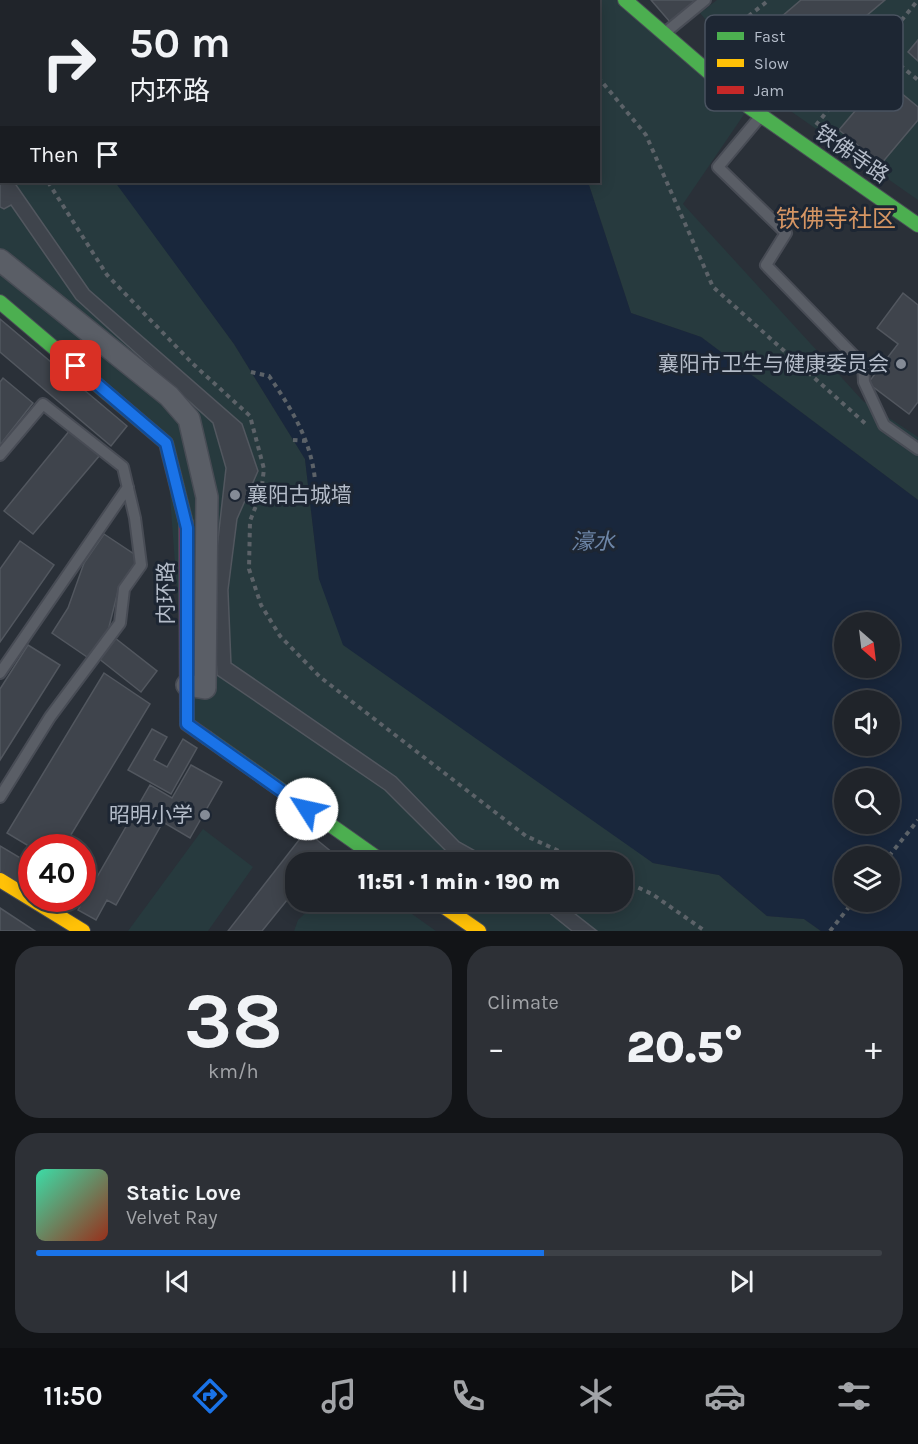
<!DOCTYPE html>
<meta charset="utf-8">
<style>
body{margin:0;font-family:Karla,"Noto Sans SC",sans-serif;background:#2d3036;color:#f1f3f6;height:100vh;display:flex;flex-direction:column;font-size:22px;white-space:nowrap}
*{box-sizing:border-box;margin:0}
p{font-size:20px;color:#a2a4a8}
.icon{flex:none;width:33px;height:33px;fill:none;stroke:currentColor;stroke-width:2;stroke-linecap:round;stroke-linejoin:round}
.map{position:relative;height:931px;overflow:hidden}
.panel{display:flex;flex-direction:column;gap:15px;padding:15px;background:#121417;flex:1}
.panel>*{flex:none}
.top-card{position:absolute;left:0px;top:0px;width:600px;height:183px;box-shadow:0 3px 15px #0003,0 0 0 2px #3d4147;background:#20242a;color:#f1f3f6;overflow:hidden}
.needle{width:39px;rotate:152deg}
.fabs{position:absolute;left:834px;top:612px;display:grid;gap:12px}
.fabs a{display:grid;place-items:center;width:66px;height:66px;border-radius:50%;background:#20242a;box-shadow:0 3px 15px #0003,0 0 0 2px #3d4147;font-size:30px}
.speed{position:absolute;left:18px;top:834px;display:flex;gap:12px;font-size:30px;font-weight:700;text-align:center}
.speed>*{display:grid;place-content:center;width:78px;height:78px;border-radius:50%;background:#20242a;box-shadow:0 3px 15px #0003,0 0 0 2px #3d4147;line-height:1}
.speed .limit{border:9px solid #d22;background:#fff;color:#111}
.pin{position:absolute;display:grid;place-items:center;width:51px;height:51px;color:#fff;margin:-26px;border-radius:12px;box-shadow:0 3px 9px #0006}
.me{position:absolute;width:66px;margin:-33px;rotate:305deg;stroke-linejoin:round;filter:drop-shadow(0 0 4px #0008)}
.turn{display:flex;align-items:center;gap:21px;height:126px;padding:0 30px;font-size:27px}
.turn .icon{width:78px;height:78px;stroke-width:2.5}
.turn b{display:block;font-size:42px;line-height:51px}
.then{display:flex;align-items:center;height:57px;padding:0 30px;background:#0003;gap:12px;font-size:22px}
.big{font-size:45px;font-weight:800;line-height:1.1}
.panel .card{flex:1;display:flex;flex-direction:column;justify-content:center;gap:9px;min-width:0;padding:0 21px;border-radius:24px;background:#2d3036}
.panel .dial{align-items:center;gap:0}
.dial b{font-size:78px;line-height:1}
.song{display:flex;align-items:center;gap:18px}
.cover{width:72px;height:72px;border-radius:9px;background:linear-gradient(135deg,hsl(160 70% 55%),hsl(10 70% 35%))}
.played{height:6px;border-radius:3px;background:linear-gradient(90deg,#1a73e8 60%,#3d4147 60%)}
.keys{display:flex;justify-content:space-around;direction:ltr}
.heat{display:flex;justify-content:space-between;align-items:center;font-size:33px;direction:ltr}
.panel .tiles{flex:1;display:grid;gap:15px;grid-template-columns:1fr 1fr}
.card:last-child{grid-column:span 2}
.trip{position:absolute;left:285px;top:852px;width:348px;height:60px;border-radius:24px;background:#20242a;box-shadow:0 3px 15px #0003,0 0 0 2px #3d4147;font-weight:800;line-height:60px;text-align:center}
.tabs{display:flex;height:96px;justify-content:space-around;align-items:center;background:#0d0e11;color:#a2a4a8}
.tabs .icon{width:42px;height:42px}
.tabs .on{color:#1a73e8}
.tabs b{font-size:27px;color:#f1f3f6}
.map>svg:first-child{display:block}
.green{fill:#273a3e}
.water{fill:#19273c;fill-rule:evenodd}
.building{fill:#3f444c;stroke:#52575f;stroke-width:1.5}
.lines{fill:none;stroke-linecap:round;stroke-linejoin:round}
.lane-casing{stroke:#484c55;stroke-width:14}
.street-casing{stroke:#484c55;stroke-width:24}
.fast-casing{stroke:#484c55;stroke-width:16}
.slow-casing{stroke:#484c55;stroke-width:16}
.jam-casing{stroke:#484c55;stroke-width:16}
.path{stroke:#5c6268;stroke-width:4;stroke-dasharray:4.5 4.5;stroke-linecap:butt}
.lane{stroke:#5a5e66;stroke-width:10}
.street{stroke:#5a5e66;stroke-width:21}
.fast{stroke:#4caf50;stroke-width:14}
.slow{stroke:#ffc107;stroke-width:14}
.jam{stroke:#c62828;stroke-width:14}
.route-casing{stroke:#114b97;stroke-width:15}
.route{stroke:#1a73e8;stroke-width:10}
.poi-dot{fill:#848b96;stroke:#1d2633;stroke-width:2}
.labels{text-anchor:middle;stroke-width:6;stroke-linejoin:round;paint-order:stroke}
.street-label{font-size:21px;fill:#b4bcc9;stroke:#1d2633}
.poi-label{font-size:21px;fill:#b4bcc9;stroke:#1d2633;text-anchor:end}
.water-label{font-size:22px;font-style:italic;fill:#6d86a8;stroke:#1d2633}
.quarter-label{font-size:24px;fill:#d59563;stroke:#1d2633}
.key{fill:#1d2633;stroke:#4a5360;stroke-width:1.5}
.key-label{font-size:16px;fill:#b4bcc9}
</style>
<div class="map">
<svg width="918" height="931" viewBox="0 0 918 931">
<rect width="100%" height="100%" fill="#2a3038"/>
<path class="green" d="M0,0L66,1L2,2V182H116L234,344L305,459L319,579L653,863L719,875L767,916L804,919L821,931H479L437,902H622V862H383L187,724L166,443L0,302Z
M476,0H625L749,107L683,204L863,401L918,437V500L701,337L631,313L588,182H598V2Z
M717,0H918V200L769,96L700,13Z
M203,829L253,867L208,931H128Z
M317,902H395L436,931H294L298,920Z"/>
<path class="water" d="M64,0H476L477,1L66,2Z
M115,182H588L631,313L701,337L918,500V931H821L804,919L767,916L719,875L653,863L343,645L319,579L305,459L234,344ZM844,622H890V668H844ZM844,700H890V746H844ZM844,778H890V824H844ZM844,856H890V902H844Z"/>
<path class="building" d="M651,0H697L670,22Z
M801,0H885L788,82L753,41Z
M918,40V61L908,52Z
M883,78L918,107V120L881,164L839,130Z
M0,168L2,182H14L89,290L242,424L258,471L237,519L228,590L231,663L396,777L459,842L495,862H464L450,855L385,790L217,675L212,592L226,468L213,423L76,299L11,205L4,209L0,207Z
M903,293L918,305V402L909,414L868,383L898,344L877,328Z
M0,319L127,426L111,446L0,352Z
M3,378L33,403L0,445V382Z
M70,430L100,455L33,534L4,511Z
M104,534L140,558L119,587L108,631L90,659L52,633L68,608L84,563Z
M20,541L54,565L0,642V569Z
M115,638L157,671L141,692L98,658Z
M28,645L60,665L0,760V689Z
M104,673L150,704L63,848H32L7,833Z
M152,729L167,737L154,760L167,767L183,739L197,748L171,794L128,770Z
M191,765L222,782L190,838L163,822L116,905L107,900L96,920L78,910L150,785L172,798Z
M306,831L344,862H296V889L262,931H228Z
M0,846L32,865V891L0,873Z
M536,902H560L597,931H572Z
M0,908L35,931H0Z"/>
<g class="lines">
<g class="lane-casing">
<path id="lane" d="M666,32L705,0
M759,118L718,167L786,233L766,265L863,365L864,382L884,425L918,449
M0,455L43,404L123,467L135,518L141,565L124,589L120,623L50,717L0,797
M0,673L128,487"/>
</g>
<g class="street-casing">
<path id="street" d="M0,260L169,396L189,419L207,497L205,688L187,685"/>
</g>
<g class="fast-casing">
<path id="fast" d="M625,0L749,107L918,225
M0,57L2,54
M0,302L166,443L186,523
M207,738L383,862"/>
</g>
<g class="slow-casing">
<path id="slow" d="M29,0V2
M0,880L83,931
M437,902L479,931"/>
</g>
<g class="jam-casing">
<path id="jam" d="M0,19L2,17
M186,523L187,724L207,738"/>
</g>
<path class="path" d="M537,0L538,2
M713,44L769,0
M879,48L918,80
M598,77L646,135L713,287L868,426
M816,125L918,0
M48,182L107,275L193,364L250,416L264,469L261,493L250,521L249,569L261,605L280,636L320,677L526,836L583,862
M251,372L269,376C291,408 311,440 315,480
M293,440L307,441
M889,856L918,820
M622,880L652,894L705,931
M830,931L853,902"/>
<use href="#lane" class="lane"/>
<use href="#street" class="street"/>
<use href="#fast" class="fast"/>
<use href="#slow" class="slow"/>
<use href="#jam" class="jam"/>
</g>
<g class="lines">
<g class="route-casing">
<path id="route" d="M76,366L166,443L187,528V724L307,809"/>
</g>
<use href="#route" class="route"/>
</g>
<g class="poi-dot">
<circle cx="901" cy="364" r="6"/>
<circle cx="235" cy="495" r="6"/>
<circle cx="205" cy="815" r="6"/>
</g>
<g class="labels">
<g class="street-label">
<text transform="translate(852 154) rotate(35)" y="7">铁佛寺路</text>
<text transform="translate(166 593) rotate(-90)" y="7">内环路</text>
</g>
<g class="poi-label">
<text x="889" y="371">襄阳市卫生与健康委员会</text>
<text x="247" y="502" text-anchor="start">襄阳古城墙</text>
<text x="193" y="822">昭明小学</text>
</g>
<g class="water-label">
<text x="593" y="549">濠水</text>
</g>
<g class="quarter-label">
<text x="836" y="227">铁佛寺社区</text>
</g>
</g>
<rect x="705" y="15" width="198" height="96" rx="9" class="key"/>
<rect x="717" y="32" width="27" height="8" fill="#4caf50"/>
<rect x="717" y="59" width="27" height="8" fill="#ffc107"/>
<rect x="717" y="86" width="27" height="8" fill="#c62828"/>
<g class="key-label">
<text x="754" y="42">Fast</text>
<text x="754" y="69">Slow</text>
<text x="754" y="96">Jam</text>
</g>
</svg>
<div class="fabs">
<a><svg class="needle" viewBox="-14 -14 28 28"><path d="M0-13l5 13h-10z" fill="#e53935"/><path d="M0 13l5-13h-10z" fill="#a2a4a8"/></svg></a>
<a><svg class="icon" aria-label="sound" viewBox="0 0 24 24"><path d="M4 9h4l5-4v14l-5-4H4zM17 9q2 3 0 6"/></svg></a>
<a><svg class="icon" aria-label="search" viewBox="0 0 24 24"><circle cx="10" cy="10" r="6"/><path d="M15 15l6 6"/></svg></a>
<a><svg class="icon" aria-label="layers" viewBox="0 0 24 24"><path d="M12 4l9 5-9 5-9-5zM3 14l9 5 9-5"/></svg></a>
</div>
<div class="speed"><div class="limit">40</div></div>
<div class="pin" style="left:76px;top:366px;background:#d93025"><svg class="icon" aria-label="arrive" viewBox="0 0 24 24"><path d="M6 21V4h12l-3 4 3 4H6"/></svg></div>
<svg class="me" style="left:307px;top:809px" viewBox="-20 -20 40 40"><circle r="19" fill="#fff"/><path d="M0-13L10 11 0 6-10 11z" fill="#1a73e8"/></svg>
<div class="trip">11:51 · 1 min · 190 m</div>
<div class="top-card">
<div class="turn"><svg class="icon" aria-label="right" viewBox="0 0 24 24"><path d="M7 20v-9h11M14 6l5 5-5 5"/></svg><div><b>50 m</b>内环路</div></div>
<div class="then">Then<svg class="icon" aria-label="arrive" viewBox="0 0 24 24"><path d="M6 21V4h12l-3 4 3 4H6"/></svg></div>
</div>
</div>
<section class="panel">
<div class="tiles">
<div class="card dial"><b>38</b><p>km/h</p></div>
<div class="card"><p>Climate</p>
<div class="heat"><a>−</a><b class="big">20.5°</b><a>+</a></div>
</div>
<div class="card">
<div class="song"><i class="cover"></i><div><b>Static Love</b><p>Velvet Ray</p></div></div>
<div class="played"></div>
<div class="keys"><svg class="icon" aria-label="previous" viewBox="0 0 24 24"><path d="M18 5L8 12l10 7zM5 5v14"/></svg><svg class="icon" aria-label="pause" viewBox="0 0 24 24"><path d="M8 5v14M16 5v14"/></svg><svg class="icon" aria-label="next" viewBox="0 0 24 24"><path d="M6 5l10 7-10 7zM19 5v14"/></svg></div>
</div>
</div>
</section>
<nav class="tabs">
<b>11:50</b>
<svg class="icon on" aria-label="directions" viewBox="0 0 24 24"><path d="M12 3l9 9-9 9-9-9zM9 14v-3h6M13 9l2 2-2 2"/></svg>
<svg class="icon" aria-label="music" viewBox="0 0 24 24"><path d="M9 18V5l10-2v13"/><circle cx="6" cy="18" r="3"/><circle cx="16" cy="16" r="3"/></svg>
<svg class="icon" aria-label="phone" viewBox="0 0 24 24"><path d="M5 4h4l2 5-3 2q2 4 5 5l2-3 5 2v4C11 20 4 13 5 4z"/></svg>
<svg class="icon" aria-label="climate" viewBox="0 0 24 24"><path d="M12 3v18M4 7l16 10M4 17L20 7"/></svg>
<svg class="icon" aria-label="car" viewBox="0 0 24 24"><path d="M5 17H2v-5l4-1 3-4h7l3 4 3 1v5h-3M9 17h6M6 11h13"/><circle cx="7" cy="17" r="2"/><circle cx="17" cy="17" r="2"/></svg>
<svg class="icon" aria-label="filters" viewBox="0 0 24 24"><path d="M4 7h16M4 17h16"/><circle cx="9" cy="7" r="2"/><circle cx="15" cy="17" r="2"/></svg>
</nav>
